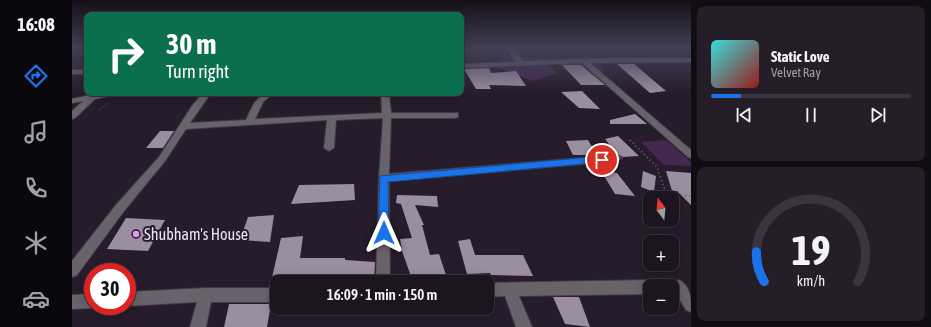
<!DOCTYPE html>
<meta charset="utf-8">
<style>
body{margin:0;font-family:"Asap Condensed",sans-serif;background:#251e29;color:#f1f3f6;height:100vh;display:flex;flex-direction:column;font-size:15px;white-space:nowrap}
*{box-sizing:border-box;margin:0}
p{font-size:13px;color:#a09fa5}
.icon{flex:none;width:22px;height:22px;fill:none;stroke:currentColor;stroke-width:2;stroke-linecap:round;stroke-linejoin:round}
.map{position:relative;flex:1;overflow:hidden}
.details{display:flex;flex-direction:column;gap:6px;padding:6px;background:#0f0c12;width:240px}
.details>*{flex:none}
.top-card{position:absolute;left:12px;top:12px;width:380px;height:84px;border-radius:8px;box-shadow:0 2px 10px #0003,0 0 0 1px #3a343e;background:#0b6e4f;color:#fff;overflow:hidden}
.needle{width:26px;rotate:344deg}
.tools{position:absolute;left:571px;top:191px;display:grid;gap:8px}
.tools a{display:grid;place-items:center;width:36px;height:36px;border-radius:8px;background:#1c1520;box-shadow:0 2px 10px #0003,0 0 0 1px #3a343e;font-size:20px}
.speed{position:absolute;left:12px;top:263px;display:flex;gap:8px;font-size:20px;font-weight:700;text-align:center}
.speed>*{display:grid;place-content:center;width:52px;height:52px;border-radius:50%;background:#1c1520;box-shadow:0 2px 10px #0003,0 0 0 1px #3a343e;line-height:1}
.speed .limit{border:6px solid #d22;background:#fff;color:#111}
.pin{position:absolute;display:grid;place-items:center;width:34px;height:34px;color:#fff;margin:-17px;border:2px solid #fff;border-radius:50%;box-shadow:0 1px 4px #0007}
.me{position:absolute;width:44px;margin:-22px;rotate:0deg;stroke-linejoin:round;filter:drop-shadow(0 0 3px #0008)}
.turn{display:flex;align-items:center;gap:14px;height:84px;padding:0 16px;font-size:18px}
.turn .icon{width:52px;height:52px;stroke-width:2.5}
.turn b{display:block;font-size:28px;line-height:34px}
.details .tile{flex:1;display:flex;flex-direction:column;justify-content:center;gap:6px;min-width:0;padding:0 14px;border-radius:8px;background:#251e29}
.details .dial{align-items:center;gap:0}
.dial svg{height:104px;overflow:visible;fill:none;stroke:#3a343e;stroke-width:7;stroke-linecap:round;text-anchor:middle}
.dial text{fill:#f1f3f6;stroke:none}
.song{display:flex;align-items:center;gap:12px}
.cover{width:48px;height:48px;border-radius:6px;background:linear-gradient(135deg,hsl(180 70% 55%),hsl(0 70% 35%))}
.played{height:4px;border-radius:2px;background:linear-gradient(90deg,#1a73e8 15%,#3a343e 15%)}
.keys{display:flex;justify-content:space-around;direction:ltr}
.trip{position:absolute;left:198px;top:275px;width:224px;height:40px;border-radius:8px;background:#1c1520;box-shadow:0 2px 10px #0003,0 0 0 1px #3a343e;font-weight:600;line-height:40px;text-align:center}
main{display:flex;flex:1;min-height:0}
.tabs{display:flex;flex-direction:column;width:72px;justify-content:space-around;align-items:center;background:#0b080d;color:#a09fa5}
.tabs .icon{width:28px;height:28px}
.tabs .active{color:#1a73e8}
.tabs b{font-size:18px;color:#f1f3f6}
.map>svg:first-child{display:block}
.green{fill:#442850}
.building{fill:#9b8ea1}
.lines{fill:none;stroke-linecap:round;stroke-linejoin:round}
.minor-casing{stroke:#423846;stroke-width:2}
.path-far1{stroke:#6b6270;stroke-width:1.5;stroke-dasharray:0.5 2;stroke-linecap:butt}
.path{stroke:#6b6270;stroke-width:2;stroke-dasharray:1 3;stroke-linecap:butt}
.minor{fill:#68636b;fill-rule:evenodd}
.route{fill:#1a73e8;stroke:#114b97}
.poi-dot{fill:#da9af6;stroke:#261c2b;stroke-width:1.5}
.labels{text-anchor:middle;stroke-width:4;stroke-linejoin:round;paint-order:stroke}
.near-poi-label{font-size:16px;fill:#ebe4ee;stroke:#261c2b;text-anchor:start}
</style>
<main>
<nav class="tabs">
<b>16:08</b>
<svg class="icon active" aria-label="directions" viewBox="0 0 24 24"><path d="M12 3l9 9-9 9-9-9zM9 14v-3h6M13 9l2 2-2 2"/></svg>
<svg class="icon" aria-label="music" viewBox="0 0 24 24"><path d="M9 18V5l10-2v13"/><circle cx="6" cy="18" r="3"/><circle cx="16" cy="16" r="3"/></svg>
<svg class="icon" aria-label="phone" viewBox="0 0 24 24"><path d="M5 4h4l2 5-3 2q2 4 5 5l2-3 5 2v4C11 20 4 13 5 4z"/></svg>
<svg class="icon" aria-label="climate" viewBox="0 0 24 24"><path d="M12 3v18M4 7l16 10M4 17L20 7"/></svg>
<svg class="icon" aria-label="car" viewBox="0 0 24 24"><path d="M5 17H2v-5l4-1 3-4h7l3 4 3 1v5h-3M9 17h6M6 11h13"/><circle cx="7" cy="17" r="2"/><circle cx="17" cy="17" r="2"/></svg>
</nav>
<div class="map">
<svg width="619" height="327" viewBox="0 0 619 327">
<rect width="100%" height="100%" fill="#261c2b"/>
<path class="green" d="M508,54C522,57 527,59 533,73L493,68L490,60Z
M435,56L470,58L485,73L461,81L427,68L424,61Z
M594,140L619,162V166L592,165L569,142Z"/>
<path class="building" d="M545,64H562L594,91L578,93Z
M490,65H509L533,85H509Z
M417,68L419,73L444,71L454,86L417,85L419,89H404L392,69Z
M510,91L528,109L507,108L489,92Z
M563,114L575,124H538V120Z
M88,131H102L91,148H74Z
M546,136L567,156L551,157L545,154L533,139Z
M516,140L525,155H501L494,141Z
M529,171L545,173L563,196L543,194Z
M571,171L584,176L582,192L569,187Z
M594,171L619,173V205L605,191H600Z
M282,184L283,200L219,204L227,185Z
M325,195L365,196L366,207L343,205L352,225H350L358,255L367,254L376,281L341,282L330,251L328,239L340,238L329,204L324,203Z
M202,215L198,242L168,240L176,217Z
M54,218L93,220L76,251L35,249Z
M231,236L228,258H273V260L303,262L302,282L225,280V282H199L209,238Z
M398,239L403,255H451L461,276L419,275L418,273L395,274L386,241Z
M481,297H507L518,327L493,324Z
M157,304H199L195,327H152Z"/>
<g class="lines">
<g class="minor-casing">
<path id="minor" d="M434,48H441L451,61L540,58H619V62L518,63L619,150V158L616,157L510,63L389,68V64L444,62Z
M0,70H15V74H0Z
M27,93H43L42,95L23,99L3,118L0,119V111L11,101L0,103V99Z
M131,93H139L118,123L174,120C181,106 184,93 202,93L191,102L183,119L310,113L309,93H317L319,113H386V117L383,118H319L317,174L545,155L550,158L545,161L317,181L318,282H304L307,178L311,118L264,120L262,148L257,151L252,148L255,120L114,129L93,161L52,211L5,275L0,277V261L44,205L87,157L120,106Z
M578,280L583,282L584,286H578V294L447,296L460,327H444L433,296L415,297V283Z
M607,280C619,286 619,300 619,312L614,310L600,287L602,282Z
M134,288H205V302H139L134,327H118L125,302L55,306V292Z
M21,294V306H26L21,308L0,309V295Z"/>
</g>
<path class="path-far1" d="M27,110L36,103"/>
<path class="path" d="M558,140L585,167L593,190L603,195L619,196"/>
<use href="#minor" class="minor"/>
</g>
<linearGradient id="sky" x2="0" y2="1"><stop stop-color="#150f18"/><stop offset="0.51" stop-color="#414055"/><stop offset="1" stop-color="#414055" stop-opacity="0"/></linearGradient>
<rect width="619" height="94" fill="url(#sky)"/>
<path class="route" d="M530,156L533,157V162L316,182L317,233L315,236H308L306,233L308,176Z"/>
<circle class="poi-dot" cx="64" cy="234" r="4"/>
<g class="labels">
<g class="near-poi-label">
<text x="72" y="240">Shubham's House</text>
</g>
</g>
</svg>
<div class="tools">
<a><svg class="needle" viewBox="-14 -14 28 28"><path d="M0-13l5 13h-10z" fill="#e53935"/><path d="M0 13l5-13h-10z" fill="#a09fa5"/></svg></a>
<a>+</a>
<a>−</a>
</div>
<div class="speed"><div class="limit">30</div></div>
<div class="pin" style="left:530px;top:160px;background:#d93025"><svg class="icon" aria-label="arrive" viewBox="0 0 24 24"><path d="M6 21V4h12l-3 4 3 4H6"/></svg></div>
<svg class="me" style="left:312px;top:233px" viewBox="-20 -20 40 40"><path d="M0-17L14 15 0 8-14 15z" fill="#1a73e8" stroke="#fff" stroke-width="4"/></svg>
<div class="trip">16:09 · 1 min · 150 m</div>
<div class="top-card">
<div class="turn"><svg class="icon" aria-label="right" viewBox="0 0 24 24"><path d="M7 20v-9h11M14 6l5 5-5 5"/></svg><div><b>30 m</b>Turn right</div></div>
</div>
</div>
<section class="details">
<div class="tile">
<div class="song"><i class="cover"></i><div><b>Static Love</b><p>Velvet Ray</p></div></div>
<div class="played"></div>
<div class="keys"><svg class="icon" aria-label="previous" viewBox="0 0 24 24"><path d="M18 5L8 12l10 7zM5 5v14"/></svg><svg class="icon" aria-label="pause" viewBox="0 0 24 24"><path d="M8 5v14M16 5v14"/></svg><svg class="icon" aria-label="next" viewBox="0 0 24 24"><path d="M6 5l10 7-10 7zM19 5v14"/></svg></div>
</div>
<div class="tile dial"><svg viewBox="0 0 100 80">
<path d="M14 69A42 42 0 1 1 86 69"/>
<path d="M14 69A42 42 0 0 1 8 46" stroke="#1a73e8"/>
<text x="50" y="56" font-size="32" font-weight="700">19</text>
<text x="50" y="72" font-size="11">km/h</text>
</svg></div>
</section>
</main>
